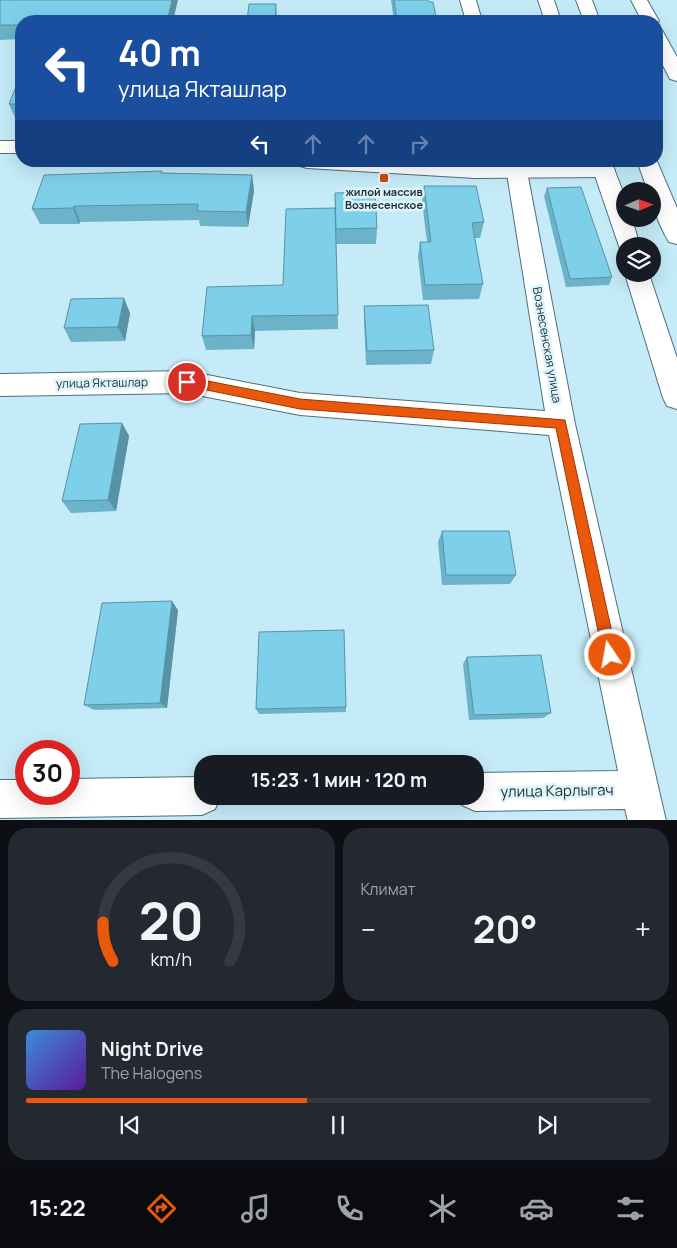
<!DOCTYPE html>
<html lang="ru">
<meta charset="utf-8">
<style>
body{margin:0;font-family:Manrope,sans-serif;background:#242831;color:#f1f3f6;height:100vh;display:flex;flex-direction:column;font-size:19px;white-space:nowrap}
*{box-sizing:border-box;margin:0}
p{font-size:16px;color:#9ea1a6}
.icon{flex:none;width:28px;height:28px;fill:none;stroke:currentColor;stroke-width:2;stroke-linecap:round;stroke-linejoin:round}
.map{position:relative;height:820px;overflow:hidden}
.drawer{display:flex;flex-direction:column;gap:8px;padding:8px;background:#0d0f14;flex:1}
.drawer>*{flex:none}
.hud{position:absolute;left:15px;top:15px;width:648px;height:152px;border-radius:20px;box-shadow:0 5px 20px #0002;background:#1a4fa0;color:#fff;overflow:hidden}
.needle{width:32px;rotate:88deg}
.controls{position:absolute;left:616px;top:182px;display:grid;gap:10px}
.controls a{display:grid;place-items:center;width:45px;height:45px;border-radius:50%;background:#171b24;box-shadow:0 5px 20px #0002;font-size:25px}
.speed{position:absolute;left:15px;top:740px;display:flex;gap:10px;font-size:25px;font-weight:700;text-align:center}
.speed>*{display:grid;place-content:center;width:65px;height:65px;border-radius:50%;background:#171b24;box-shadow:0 5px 20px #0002;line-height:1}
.speed .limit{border:8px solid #d22;background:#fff;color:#111}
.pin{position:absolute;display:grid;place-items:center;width:42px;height:42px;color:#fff;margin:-21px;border:2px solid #fff;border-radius:50%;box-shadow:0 1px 5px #0007}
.me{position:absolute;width:55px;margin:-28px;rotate:348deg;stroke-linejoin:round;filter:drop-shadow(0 0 4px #0008)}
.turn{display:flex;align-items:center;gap:18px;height:105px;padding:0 20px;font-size:22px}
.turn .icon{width:65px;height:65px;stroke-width:2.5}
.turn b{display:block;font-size:35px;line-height:42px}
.lanes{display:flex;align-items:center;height:48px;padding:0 20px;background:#0003;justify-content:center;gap:25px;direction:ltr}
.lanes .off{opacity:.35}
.big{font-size:38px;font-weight:700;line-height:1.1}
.drawer .card{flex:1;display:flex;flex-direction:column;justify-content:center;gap:8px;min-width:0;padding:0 18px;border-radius:20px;background:#242831}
.drawer .dial{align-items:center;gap:0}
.dial svg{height:130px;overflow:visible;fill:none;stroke:#363941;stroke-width:7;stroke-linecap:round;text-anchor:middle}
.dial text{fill:#f1f3f6;stroke:none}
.song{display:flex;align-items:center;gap:15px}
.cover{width:60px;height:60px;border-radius:8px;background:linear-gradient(135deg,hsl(210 70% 55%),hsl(270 70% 35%))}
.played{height:5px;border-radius:2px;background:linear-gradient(90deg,#ea580c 45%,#363941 45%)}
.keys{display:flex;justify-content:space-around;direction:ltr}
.heat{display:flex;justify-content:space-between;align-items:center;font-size:28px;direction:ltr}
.drawer .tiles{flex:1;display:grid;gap:8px;grid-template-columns:1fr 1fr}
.card:last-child{grid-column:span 2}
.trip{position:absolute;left:194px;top:755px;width:290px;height:50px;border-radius:20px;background:#171b24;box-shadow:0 5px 20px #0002;font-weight:700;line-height:50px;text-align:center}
.dock{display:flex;height:80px;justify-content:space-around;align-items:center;background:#090b0e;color:#9ea1a6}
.dock .icon{width:35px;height:35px}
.dock .active{color:#ea580c}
.dock b{font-size:22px;color:#f1f3f6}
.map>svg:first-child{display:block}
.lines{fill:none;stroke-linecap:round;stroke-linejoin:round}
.street-casing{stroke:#4d707b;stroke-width:2}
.secondary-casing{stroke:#4d707b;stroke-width:2}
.primary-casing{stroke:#4d707b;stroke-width:2}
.street{fill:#fff;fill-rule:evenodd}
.secondary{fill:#fff;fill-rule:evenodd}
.primary{fill:#fff;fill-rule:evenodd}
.wall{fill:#6cb3c9}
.shaded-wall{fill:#5892a4}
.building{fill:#7ed0ea;stroke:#5892a4}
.route{fill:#ea580c;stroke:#983908}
.poi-dot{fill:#cf4a0a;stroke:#def5fd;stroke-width:2}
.labels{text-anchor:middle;stroke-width:5;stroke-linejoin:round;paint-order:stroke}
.far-poi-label{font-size:11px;font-weight:bold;fill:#1e2d31;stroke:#def5fd}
.street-label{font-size:12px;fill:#1e2d31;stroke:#def5fd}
.near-street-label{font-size:15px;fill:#1e2d31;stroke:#def5fd}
</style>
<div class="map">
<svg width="677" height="821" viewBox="0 0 677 821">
<rect width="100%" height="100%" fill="#c4ebf7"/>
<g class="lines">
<g class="street-casing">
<path id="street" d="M460,0H476L482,21H466Z
M538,0H554L561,21H545Z
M505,161H525L575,424L666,821H628L625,809L475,811L462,805L458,796H475V773L618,771L549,435L300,415L187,393L0,396V374L187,371L300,393L545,411Z
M590,161H611L625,197V219H632L640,246H625V253L621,252Z
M625,274H649L677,358V409L667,406L663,398Z
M202,777V796H221L215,809L202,815L0,818V780H26V794H69V779Z"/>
</g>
<g class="secondary-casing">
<path id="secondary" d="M0,141H21V153H0Z
M297,161C399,161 501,164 604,163L611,165L615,170L611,175L604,177L475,178L307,168L300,166Z"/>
</g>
<g class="primary-casing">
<path id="primary" d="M576,0H592L600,21H584Z
M631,0H647L659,21L656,24V21H642Z
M656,29L662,30L677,57V81L670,79L656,52Z
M656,159L677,208V244L669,242C660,227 652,208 652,191H648L637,161H656Z"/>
</g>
<use href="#street" class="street"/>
<use href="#secondary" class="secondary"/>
<use href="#primary" class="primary"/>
</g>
<path class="wall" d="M0,0L21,21V39L0,40Z
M391,0H428L437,21H394Z
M21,77V120H16L9,104Z
M162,173L252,175L254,191L248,227L200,226L199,220L80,222L79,224H40L32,209Z
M424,186L484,222L480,238H475L483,284L479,299L423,300L418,257L420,242H427L422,202Z
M547,188L612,277L609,285L566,287L544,196Z
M335,193L377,228L376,244H336L338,329L255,331L254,349L206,350L202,336L283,285L335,208Z
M364,306L434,350L431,364L366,365L364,321Z
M130,313L125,341L71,342L64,328Z
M122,423L129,436L116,511L71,513L62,501Z
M442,531L516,575L510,584L442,585L438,542Z
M178,610L167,708L94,710L84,705Z
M467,657L551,713L543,718L469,720L463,664Z
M346,707V712L259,714L256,709Z"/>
<path class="shaded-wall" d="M172,0H178L173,21H167Z
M276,4L277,21H275Z
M252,175L254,191L248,227L246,212Z
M74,206L80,222L79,224L73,208Z
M124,298L130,313L125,341L118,327Z
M252,316L255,331L254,349L251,335Z
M122,423L129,436L116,511L108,500Z
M172,601L178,610L167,708L160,703Z"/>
<path class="building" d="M0,0H172L167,21H21V25H0Z
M394,0H428L429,2H433L437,21H397Z
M249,4H276L275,21H247Z
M20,77H21V104H9Z
M162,171L161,173L252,175L246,212L197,211L198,204L74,206L73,208L32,209L44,175Z
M424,186H476L484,222L472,223L483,284L425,285L420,242H431Z
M581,187L612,277L570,279L547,188Z
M375,192L377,228L336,229L335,193Z
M335,208L338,315L252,316L251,335L202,336L207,287L283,285L286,209Z
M124,298L118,327L64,328L71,299Z
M428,305L434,350L367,351L364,306Z
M122,423L108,500L62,501L80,424Z
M442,531H509L516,575H446Z
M172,601L160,703L84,705L102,603Z
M344,630L346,707L256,709L259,632Z
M541,655L551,713L474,715L467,657Z"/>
<path class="route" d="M187,377L300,399L565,420L617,655L615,660L610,662L605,660L603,655L556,428L300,409L187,386L182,382Z"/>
<rect class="poi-dot" x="379" y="173" width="10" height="10" rx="2.5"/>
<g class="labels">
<g class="far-poi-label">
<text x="384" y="196">жилой массив<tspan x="384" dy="13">Вознесенское</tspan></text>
</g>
<g class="street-label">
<text transform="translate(547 345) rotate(80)" y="4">Вознесенская улица</text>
<text transform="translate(102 383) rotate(-1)" y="4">улица Якташлар</text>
</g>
<g class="near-street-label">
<text transform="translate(557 791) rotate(-1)" y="5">улица Карлыгач</text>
</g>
</g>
</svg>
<div class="controls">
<a><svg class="needle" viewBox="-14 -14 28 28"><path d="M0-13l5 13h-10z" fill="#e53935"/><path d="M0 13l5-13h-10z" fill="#9ea1a6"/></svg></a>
<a><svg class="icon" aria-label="layers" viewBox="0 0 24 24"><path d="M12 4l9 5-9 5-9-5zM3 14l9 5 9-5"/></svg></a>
</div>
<div class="speed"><div class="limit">30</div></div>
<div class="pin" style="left:187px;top:382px;background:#d93025"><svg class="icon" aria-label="arrive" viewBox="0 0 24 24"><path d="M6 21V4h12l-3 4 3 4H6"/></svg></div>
<svg class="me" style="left:610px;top:655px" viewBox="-20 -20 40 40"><circle r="17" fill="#ea580c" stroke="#fff" stroke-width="3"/><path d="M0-11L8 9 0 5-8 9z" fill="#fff"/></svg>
<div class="trip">15:23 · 1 мин · 120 m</div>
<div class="hud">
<div class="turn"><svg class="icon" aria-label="left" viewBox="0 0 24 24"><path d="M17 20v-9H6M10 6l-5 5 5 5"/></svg><div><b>40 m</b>улица Якташлар</div></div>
<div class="lanes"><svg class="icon" aria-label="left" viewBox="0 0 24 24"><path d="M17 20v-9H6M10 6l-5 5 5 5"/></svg><svg class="icon off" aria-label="ahead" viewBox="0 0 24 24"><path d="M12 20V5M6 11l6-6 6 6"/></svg><svg class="icon off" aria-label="ahead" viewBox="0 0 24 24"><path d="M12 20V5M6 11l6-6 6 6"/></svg><svg class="icon off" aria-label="right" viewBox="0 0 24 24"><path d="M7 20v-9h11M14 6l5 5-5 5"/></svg></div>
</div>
</div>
<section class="drawer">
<div class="tiles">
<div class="card dial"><svg viewBox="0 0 100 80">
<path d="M14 69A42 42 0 1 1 86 69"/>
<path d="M14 69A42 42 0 0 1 8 45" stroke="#ea580c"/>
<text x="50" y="56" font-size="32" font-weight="700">20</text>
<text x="50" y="72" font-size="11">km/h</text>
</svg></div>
<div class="card"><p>Климат</p>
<div class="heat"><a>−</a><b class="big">20°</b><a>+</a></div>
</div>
<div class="card">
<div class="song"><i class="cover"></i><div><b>Night Drive</b><p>The Halogens</p></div></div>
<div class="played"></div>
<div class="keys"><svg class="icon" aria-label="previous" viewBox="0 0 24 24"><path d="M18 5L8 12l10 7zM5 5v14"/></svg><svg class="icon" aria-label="pause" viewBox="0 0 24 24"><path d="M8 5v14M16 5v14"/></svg><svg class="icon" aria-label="next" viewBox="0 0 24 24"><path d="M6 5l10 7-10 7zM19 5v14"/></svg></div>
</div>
</div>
</section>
<nav class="dock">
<b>15:22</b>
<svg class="icon active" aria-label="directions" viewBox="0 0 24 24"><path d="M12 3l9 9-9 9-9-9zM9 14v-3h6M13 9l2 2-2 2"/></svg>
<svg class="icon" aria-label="music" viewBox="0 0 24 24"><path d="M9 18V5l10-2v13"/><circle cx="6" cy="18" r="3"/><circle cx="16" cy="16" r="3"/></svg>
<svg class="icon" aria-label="phone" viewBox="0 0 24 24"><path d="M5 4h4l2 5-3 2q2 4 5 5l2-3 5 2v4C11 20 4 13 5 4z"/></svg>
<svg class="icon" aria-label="climate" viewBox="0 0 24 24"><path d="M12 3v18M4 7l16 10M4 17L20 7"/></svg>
<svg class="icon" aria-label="car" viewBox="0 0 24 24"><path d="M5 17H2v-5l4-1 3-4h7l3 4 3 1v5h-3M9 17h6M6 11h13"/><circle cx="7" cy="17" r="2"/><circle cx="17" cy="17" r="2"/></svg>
<svg class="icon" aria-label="filters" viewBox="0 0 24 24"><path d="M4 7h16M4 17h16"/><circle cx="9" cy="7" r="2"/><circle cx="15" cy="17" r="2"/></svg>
</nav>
